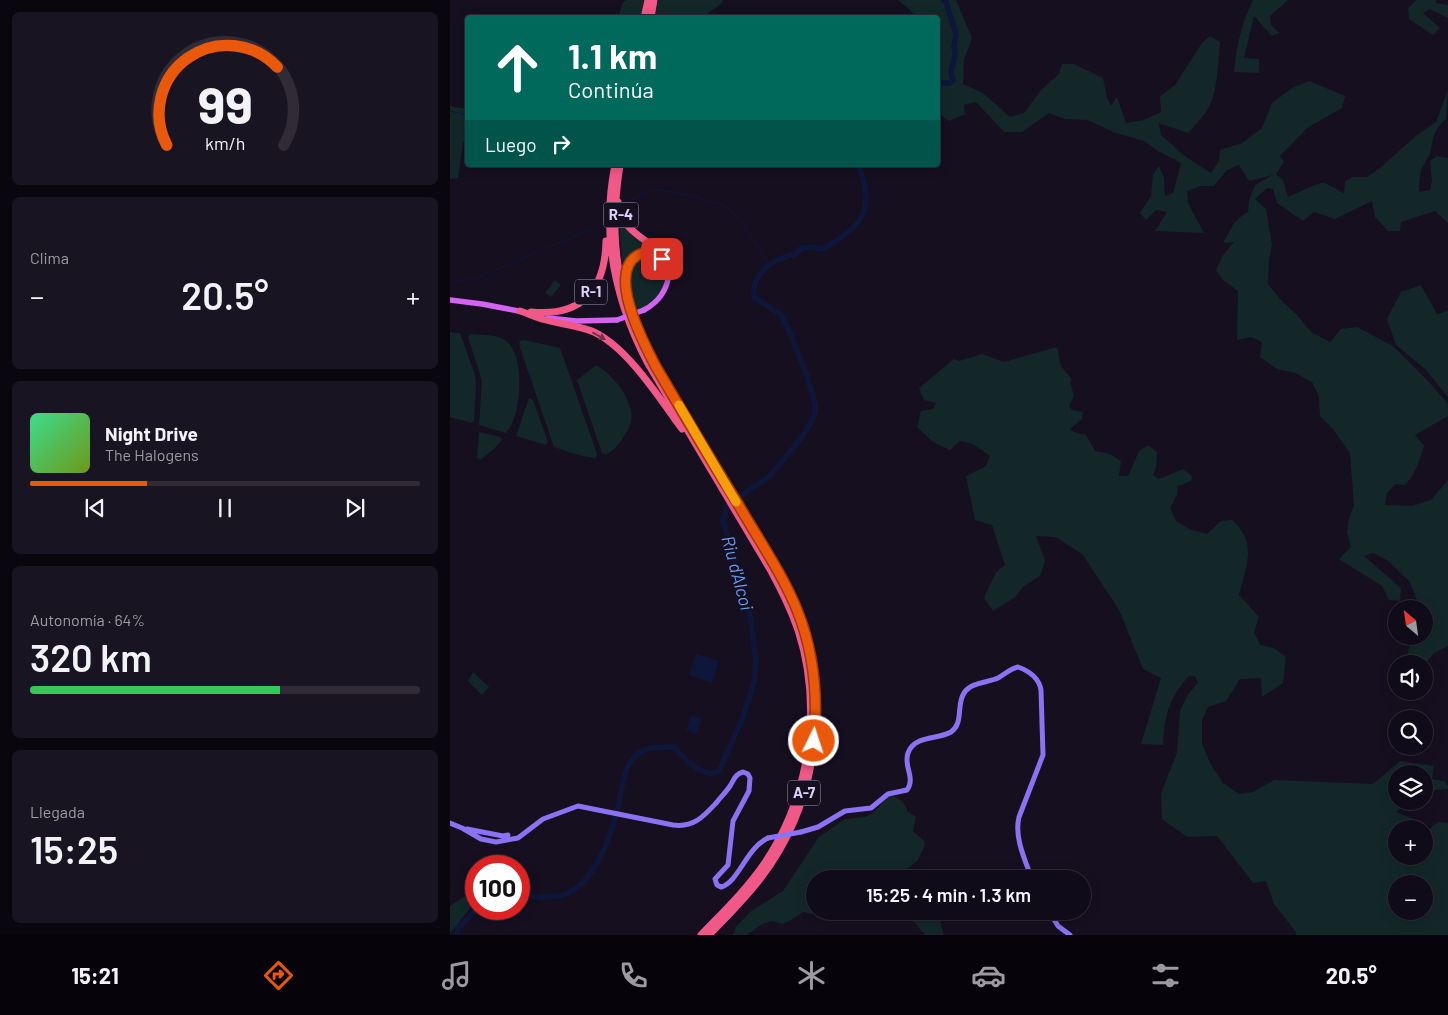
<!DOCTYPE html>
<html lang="es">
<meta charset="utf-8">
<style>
body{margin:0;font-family:Barlow,sans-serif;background:#191421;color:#f1f3f6;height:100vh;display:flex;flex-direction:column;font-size:19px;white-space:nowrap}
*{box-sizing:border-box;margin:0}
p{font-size:16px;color:#9c9ba2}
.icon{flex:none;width:28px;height:28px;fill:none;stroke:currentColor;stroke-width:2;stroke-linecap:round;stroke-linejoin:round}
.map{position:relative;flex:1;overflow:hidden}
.side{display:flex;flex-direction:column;gap:12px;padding:12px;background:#09060d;width:450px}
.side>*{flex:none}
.banner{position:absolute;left:15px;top:15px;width:475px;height:152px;border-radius:5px;box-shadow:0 2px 12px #0003,0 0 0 1px #302b37;background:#00695c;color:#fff;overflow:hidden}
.needle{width:32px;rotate:331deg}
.controls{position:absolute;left:938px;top:600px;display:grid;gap:10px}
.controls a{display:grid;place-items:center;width:45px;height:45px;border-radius:50%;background:#100b18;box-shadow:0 2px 12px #0003,0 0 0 1px #302b37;font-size:25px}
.speed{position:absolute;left:15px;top:855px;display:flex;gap:10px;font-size:25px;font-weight:700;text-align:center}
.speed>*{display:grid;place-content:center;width:65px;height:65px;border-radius:50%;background:#100b18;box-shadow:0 2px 12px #0003,0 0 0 1px #302b37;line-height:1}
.speed .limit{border:8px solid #d22;background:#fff;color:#111}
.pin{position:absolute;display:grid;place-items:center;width:42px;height:42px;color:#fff;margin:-21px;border-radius:10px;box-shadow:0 2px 8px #0006}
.me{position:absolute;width:55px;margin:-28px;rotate:4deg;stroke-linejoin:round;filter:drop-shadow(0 0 4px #0008)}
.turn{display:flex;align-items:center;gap:18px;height:105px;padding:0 20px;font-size:22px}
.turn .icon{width:65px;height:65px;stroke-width:2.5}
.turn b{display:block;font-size:35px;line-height:42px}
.then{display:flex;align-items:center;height:48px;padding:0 20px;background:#0003;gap:10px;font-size:19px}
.big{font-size:38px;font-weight:600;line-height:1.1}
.side .tile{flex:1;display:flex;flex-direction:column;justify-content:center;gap:8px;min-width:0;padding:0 18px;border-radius:8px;background:#191421}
.side .dial{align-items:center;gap:0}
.dial svg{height:130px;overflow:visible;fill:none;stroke:#302b37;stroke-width:7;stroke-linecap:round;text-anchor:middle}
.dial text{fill:#f1f3f6;stroke:none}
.song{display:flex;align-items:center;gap:15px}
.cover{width:60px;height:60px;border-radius:8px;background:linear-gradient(135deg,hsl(150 70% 55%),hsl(80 70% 35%))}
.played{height:5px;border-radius:2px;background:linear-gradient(90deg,#ea580c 30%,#302b37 30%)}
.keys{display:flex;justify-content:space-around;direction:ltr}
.heat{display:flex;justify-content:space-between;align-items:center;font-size:28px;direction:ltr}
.charge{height:8px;border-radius:4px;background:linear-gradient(90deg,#34c759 64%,#302b37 0)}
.trip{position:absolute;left:356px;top:870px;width:285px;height:50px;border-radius:25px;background:#100b18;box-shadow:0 2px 12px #0003,0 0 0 1px #302b37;font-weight:600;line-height:50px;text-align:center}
.tabs{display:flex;height:80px;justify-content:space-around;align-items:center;background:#06040a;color:#9c9ba2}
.tabs .icon{width:35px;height:35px}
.tabs .on{color:#ea580c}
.tabs b{font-size:22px;color:#f1f3f6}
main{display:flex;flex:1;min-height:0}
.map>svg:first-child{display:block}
.green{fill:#132729;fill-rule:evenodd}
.water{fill:#0e173a}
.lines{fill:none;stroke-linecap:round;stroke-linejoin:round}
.stream{stroke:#0e173a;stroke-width:1}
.river{stroke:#0e173a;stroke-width:5.5}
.secondary{stroke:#8a72f2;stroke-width:5}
.primary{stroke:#d363f1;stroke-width:5.5}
.highway{stroke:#f05888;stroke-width:7}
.secondary-bridge{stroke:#8a72f2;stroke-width:5}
.primary-bridge{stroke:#d363f1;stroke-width:5.5}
.oneway{fill:#78304f}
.route-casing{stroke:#983908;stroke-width:12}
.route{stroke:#ea580c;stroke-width:9}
.slow{stroke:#f59e0b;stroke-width:9}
.labels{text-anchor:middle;stroke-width:4.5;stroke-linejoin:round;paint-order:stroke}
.shield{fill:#150f20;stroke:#a198b9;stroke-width:1}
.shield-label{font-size:15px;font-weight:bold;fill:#ddd2fb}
.water-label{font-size:18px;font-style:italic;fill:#699df2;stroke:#150f20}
</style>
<main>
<section class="side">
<div class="tile dial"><svg viewBox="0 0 100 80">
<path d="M14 69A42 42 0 1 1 86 69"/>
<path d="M14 69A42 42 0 0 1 82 21" stroke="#ea580c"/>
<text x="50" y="56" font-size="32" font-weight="700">99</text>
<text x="50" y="72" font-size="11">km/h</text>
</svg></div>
<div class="tile"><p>Clima</p>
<div class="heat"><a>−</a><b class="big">20.5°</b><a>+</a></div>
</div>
<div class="tile">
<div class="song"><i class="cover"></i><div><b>Night Drive</b><p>The Halogens</p></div></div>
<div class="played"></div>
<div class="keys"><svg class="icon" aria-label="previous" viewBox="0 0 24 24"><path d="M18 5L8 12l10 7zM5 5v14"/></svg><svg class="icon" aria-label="pause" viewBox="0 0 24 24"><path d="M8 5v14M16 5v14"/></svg><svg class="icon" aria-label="next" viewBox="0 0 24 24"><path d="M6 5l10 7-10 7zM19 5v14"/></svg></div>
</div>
<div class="tile"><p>Autonomía · 64%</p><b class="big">320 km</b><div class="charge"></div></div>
<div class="tile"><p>Llegada</p><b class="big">15:25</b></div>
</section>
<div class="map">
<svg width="998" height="935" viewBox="0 0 998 935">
<rect width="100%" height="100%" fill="#150f20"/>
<path class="green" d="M176,0H194L191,17L168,18L173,2Z
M210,0H273L271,4L258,13L260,17H205L208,1Z
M448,0H506L522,38L514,60L513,84L533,93L560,117L574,113L591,90L609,74L612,64H624L653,78L657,97L661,106L667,97L676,123L694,120L711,112L710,96L725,85L752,43L760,36L770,42C768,62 768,95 756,112C751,119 744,126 738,133L709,123L711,135L736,157L761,173L769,161L770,150L792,143L812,128L822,103L842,88L859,81L895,96L892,108L857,128L830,156L834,162L826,174L833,180L838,197C846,194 867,183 872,183C877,182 888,191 894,193L895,181L903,177H917L930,168L967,135L986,122L998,90L996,119C982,132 984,137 980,154C978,159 974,163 972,168C969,176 969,184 969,192L980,190L982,181L980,161L987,156L998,158V223L985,211L951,222L950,231H938L925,217L922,201L885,219L864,212L853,221L827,203L823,189L817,188L805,199L816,209L822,245L819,260L818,284L831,300L847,315L861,332L880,342L891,329L907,327L943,346L980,383L998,404V416L965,435L974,446C970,458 965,478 954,485L946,484L937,493L935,505L962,506L981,500L998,480V646L984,653L976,663L957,655L962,636H974V628L977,627L974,618V609H970L960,582L938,561L923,553L914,556L951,588L950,601L939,600L932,586L889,559L901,547L897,532L899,518L904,506L900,453L882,428L870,416L869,397L862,382L845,373L827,369L810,357L812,342L801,337L787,340L788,291L773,280L766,270L773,255L784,242L773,243C781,229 783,220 798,212L799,200L805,185L823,175L799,181L789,165L777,170L764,186H751L737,191L738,203L754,233L705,231L717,212L706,210L696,220L690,213L701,196L703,174L709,166L714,178L715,196L723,193L731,163L708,151L694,141L663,132L638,120L615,119L599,113L572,132H554L526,102L514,105L515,114L499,121L488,113V18L466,17L460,10Z
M803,0H838L820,16L821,25L829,33L822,36L804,16L794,58L809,59V73L784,72C786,47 792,22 803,0Z
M967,0H986V3L998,5V18L980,9L973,13L990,28L983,35L959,19L958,8Z
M0,106L17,109V140L13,142L8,178L0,179Z
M169,220L188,240L190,239L206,251C190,246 179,253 173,268Z
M196,255C215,257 220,280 209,295C204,303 195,307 187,311C183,297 172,273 185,260C187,258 193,257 196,255Z
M105,280L111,285L101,297L95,293Z
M971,285L987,314L998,311V397L975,369L946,345L937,319L951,292Z
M0,332L10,333L25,375L26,385L24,421L22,423L0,417Z
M21,334C31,335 46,334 55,340C76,354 72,416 56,433L29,425L32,381L18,337Z
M74,340L110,348L147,454L146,458L132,456L104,447L69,345L70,341Z
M607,347L611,366L622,380L620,382L624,396L619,406L622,410L633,412L632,419L620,429L624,432L636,435L645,451L660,454L671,461L669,476H678L689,451L698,445L707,452L706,467L703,475L709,479L733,469L742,476L741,481L728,486L727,495L720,508L726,521L741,530L757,534L771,521L782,520C808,542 796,567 789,595L809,617L804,632L810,645L824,648L836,657L833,683L812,697L811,678L790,679L776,701L758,707L752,720V744L761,765L773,783L789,794L803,792L824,780L923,784L950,761L984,766L982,779L994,781L998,786V789L985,790L974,800V774H946V801H959L946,812L964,819L977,831L988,822L998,823V935H846V932L824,904L816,881L803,883L767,836L737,837L712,819L711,793L727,753L730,711L738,694L748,683L745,676H739C719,698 714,717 713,745L691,744L711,678L693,669L669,610L633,555L606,537L586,536L595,561L590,576L573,587L565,597L543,611L534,598L546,572L555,565L542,525L525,520L516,476L536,466L540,456L523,444L510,441L500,450L483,442L467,427L471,411L483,409L486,403L474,400L469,388L504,359L509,361L532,354L554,362ZM946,829H974V856H946ZM946,884H974V911H946Z
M146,365C163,375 185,400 181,422C180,427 177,432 174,436C170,444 163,451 156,455L152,453L127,380Z
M79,398L83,400L98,442L96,445L66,436Z
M29,432L50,437L52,440L44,449L30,460L27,458Z
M23,672L39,687L32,695L18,681Z
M439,796C447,795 453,802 457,808V811L466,817L463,831L474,841L475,845L468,860L452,873L439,879H365V911L362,914L353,912L341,920L332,924L322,921L312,924L297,935H283L286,927L300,912L333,891L369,837L395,819L415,817L423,813Z
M15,896L26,897V901L0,933V906Z
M458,911H490L491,925L494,935H475L456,912Z"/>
<path class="water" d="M246,654L269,661L262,683L239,675Z
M241,715L252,719L246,734L236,730Z"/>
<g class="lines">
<path class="stream" d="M0,111L13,114L18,112
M173,206C179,201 196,191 203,190C215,189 264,201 275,206C287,213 311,251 319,264
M0,283L26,278L149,226L156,220"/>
<path class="river" d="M488,83H500L503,80L501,71L505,55L504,46L506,34L496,2L493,0
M69,895C83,897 105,899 118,893C148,878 162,833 169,802C173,783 174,760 194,750C202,746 215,748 224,747C234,758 247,772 262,774L269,771L293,717L304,682L306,660L299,610L273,521L277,506L321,475L352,437L362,421L365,412V405L357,376L338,328L330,314L304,297C302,276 316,264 335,257C342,255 347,255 351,248L360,247L372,249C412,228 427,209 408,165
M7,935L8,928L27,909"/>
<path class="secondary" d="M0,823L12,828L31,839L46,842L68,838L93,819L128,806L223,825C244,828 254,816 267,802C271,797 276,792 280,786C284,780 285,774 293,772L298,774L300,778L299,791L283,821L278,865L265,879L267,885L271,887C289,882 296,848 318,838
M17,829L53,836L58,835
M351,832L368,827L395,811L421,808L438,794L457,790C466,778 453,766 458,753C465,735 487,740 501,732C514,723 506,705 514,693C521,682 537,683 548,678C555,674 560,669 568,667C579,671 589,678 591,690L593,755L569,817C564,837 575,860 582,879
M599,911L608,926L620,935"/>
<path class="primary" d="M0,300L32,304L74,312
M194,310C209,302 217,290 219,274
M98,318L126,321L167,320"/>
<path class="highway" d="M194,18L198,0
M201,18L204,0
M165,165C151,233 165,300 197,362L321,571C332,591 341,610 348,630C373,708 360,796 314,864C296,890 273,912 251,935
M170,165C163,210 162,252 175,296C190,344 218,386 243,429C264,465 285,500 306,536C321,560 336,584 347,611C382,699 368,803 311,878C295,899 277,917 259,935
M168,202C172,243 220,240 219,274
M176,285C173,260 196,239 214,262
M70,311C77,313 84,317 92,319C109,324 128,325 144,332C178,348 210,399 232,429
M81,312C132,317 155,290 156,241"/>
<path class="secondary-bridge" d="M318,838L351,832"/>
<path class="primary-bridge" d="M167,320L194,310"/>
</g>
<defs><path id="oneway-solid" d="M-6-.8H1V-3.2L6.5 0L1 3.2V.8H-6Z" transform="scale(1.25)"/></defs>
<use class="oneway" href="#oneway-solid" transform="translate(149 336) rotate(29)"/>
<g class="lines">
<g class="route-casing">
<path id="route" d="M212,259C205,253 197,250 188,255C156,273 194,344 206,367C233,413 260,459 288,504C308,539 332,573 347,610C364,652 368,697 364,741"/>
</g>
<use href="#route" class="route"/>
<path class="slow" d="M229,405L286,502"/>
</g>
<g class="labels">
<g class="shield">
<rect x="153.5" y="202.5" width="35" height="25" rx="4"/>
<rect x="125" y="279.5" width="32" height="25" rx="4"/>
<rect x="338" y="780.5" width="32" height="25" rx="4"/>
</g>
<g class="shield-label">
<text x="171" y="220">R-4</text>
<text x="141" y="297">R-1</text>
<text x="354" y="798">A-7</text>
</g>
<g class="water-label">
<text transform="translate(287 573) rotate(75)" y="6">Riu d'Alcoi</text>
</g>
</g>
</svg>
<div class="controls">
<a><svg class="needle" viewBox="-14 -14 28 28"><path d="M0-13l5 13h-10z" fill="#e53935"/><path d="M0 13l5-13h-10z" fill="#9c9ba2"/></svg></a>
<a><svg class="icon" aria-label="sound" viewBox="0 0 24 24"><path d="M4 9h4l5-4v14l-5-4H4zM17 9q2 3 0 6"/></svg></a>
<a><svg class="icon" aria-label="search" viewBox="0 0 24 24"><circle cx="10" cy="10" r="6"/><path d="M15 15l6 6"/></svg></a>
<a><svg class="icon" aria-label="layers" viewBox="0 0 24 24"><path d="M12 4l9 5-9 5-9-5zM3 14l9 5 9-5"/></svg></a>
<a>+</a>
<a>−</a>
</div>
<div class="speed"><div class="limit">100</div></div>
<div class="pin" style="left:212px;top:259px;background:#d93025"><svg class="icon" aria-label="arrive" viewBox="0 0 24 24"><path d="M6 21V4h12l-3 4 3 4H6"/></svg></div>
<svg class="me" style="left:364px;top:741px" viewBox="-20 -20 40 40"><circle r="17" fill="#ea580c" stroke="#fff" stroke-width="3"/><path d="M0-11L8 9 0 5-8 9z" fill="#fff"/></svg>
<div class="trip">15:25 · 4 min · 1.3 km</div>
<div class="banner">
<div class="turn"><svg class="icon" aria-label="ahead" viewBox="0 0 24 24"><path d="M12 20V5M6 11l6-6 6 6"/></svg><div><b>1.1 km</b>Continúa</div></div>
<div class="then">Luego<svg class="icon" aria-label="right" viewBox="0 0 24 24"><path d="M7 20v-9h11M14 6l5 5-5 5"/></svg></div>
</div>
</div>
</main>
<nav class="tabs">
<b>15:21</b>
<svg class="icon on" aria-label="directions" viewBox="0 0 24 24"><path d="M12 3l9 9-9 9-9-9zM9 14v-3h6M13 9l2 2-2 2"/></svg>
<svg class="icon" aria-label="music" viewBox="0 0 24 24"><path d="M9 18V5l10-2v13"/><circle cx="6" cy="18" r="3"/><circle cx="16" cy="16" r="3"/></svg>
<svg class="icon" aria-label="phone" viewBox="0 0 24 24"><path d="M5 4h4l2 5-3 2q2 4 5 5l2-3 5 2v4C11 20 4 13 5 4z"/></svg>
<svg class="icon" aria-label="climate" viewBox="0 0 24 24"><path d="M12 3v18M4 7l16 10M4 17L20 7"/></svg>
<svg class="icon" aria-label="car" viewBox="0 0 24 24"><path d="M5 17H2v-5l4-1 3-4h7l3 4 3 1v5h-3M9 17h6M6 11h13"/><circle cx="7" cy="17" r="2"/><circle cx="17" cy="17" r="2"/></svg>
<svg class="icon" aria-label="filters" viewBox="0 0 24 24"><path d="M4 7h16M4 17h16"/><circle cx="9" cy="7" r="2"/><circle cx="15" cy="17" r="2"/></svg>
<b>20.5°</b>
</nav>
